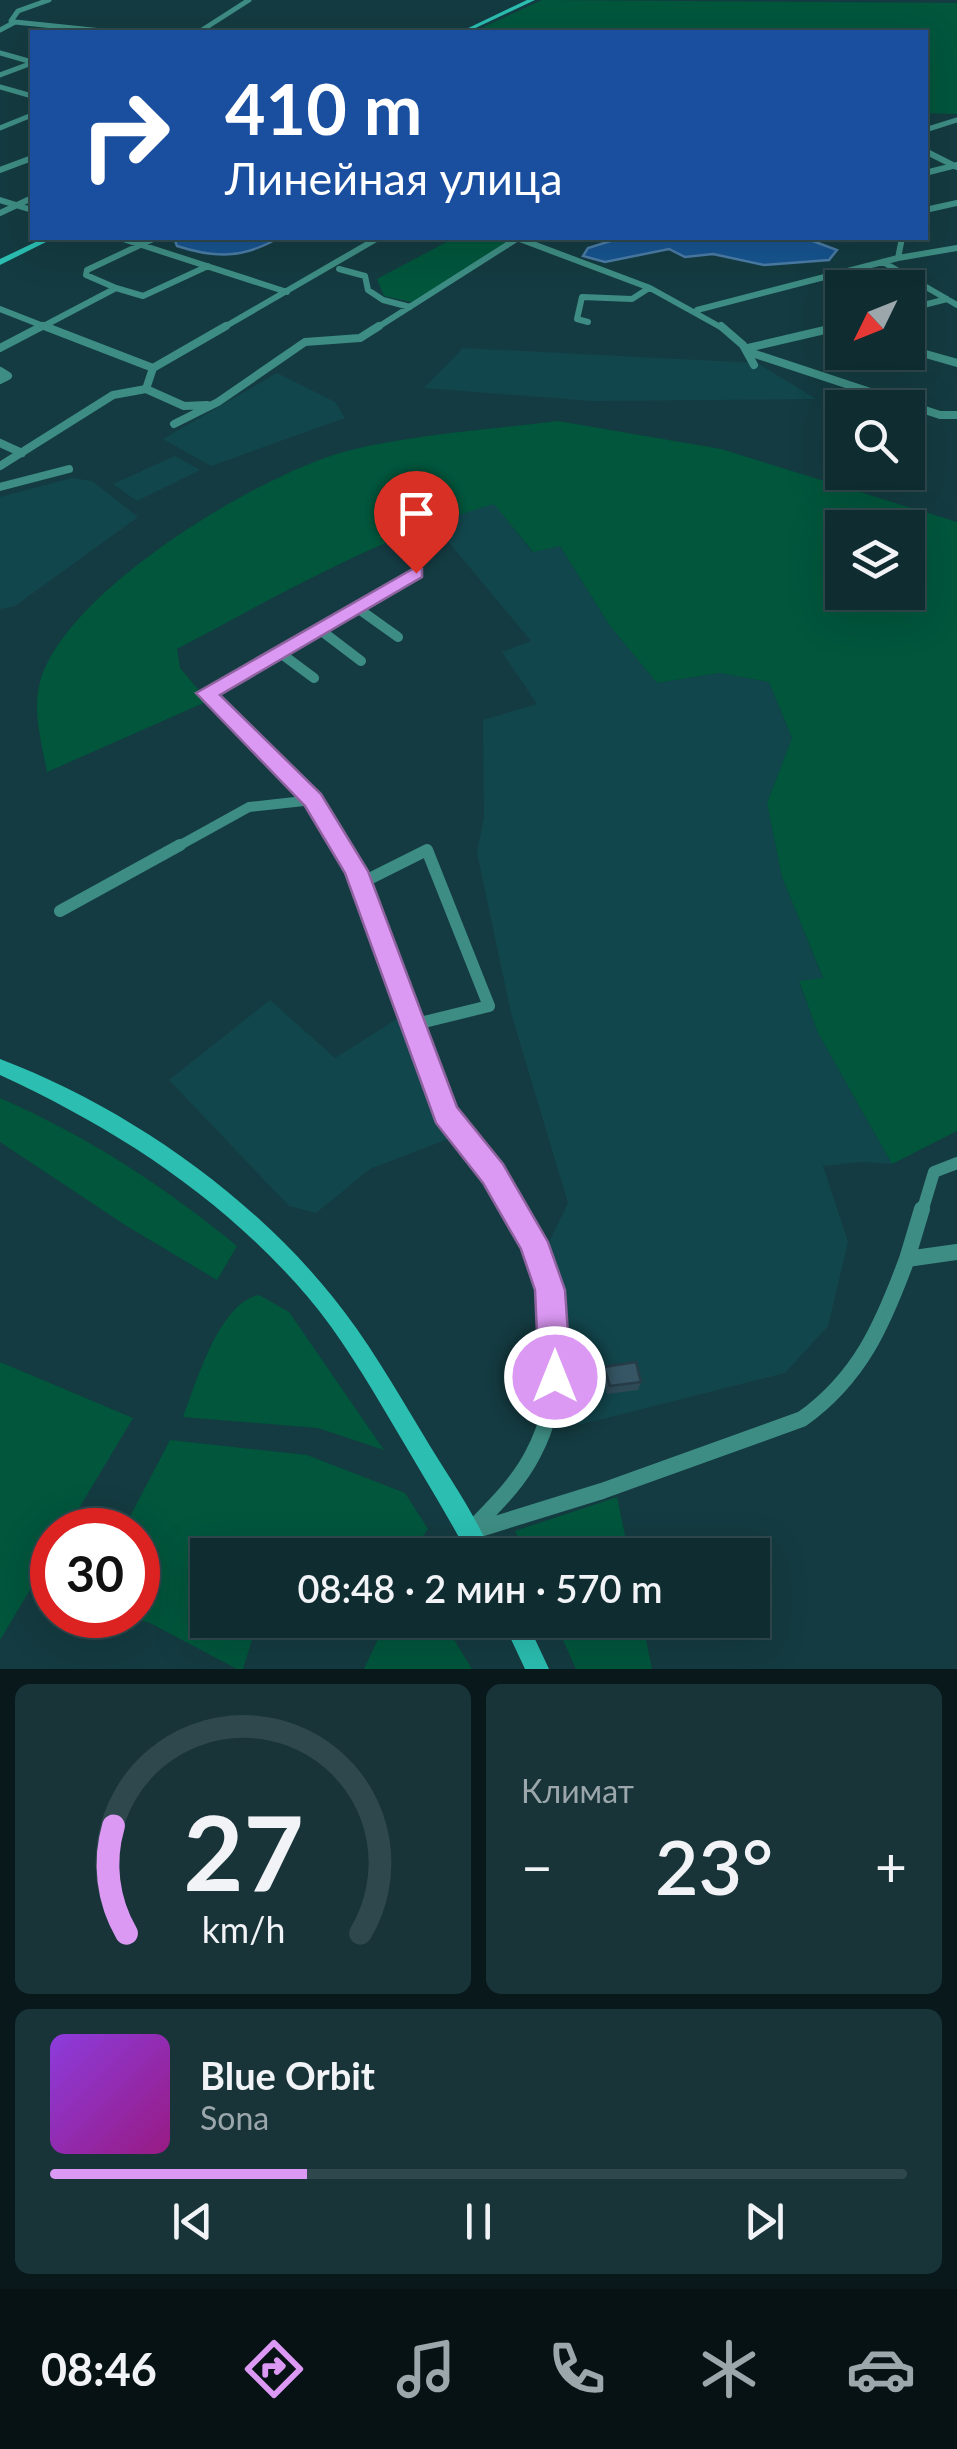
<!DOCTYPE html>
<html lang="ru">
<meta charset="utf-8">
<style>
body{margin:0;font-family:Lato,sans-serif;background:#183439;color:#f1f3f6;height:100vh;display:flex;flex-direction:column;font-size:38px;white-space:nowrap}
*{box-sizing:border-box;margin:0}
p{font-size:32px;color:#9ba7ab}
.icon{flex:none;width:55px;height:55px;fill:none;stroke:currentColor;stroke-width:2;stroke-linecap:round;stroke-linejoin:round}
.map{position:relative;height:1669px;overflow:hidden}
.drawer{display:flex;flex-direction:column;gap:15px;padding:15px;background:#08181b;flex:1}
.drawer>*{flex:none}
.hud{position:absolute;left:30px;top:30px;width:898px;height:210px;border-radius:0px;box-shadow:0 10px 40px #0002,0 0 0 2px #2f484d;background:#1a4fa0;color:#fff;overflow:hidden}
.needle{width:65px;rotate:227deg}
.tools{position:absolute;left:825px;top:270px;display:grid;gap:20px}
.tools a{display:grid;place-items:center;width:100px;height:100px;border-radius:0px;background:#0f2c31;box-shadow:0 10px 40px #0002,0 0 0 2px #2f484d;font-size:50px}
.speed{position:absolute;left:30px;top:1508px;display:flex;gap:20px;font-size:50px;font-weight:700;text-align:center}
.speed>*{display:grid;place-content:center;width:130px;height:130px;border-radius:50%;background:#0f2c31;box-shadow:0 10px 40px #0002,0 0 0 2px #2f484d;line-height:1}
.speed .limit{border:15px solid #d22;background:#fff;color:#111}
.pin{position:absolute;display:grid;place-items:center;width:85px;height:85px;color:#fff;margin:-102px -42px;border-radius:50% 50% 50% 0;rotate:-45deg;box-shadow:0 0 10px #0007}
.pin .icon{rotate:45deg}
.me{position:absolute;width:110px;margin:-55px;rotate:0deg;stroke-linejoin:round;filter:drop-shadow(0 0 8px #0008)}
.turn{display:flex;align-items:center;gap:35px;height:210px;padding:0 30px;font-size:45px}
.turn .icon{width:130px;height:130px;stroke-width:2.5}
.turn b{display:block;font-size:70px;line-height:85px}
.big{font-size:75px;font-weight:600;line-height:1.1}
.drawer .card{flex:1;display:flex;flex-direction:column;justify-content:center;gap:15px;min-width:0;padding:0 35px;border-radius:15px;background:#183439}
.drawer .dial{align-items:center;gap:0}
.dial svg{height:260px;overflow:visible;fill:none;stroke:#2f484d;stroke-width:7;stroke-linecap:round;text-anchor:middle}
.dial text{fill:#f1f3f6;stroke:none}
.song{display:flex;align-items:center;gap:30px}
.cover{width:120px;height:120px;border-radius:15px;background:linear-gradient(135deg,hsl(270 70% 55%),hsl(310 70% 35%))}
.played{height:10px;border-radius:5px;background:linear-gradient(90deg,#dc99f4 30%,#2f484d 30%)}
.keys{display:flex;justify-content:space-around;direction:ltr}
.heat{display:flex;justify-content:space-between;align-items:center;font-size:55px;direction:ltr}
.drawer .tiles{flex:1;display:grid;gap:15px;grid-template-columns:1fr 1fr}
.card:last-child{grid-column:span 2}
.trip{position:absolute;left:190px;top:1538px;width:580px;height:100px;border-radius:0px;background:#0f2c31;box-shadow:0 10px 40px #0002,0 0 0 2px #2f484d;font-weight:600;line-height:100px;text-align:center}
.menu{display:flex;height:160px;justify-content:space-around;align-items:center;background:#061214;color:#9ba7ab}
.menu .icon{width:70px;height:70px}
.menu .on{color:#dc99f4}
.menu b{font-size:45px;color:#f1f3f6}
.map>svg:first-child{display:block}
.built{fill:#12464d}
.green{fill:#01563c;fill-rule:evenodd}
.water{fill:#17548f;stroke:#4a7ba5;stroke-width:2.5}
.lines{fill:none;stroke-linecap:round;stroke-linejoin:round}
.street-far5{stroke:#3e8d84;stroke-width:5}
.street-far4{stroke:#3e8d84;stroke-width:6}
.street-far3{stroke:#3e8d84;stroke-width:8}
.street-far2{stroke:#3e8d84;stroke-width:10}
.street-far1{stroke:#3e8d84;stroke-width:12}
.street{stroke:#3e8d84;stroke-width:16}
.secondary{fill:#2bbeb1;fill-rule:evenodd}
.wall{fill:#2e4a57}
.building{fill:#365665;stroke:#263c47;stroke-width:2.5}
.route{fill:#dc99f4;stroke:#8f639f;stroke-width:2.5}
</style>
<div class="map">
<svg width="957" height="1669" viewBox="0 0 957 1669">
<rect width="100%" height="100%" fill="#143b41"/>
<path class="built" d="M463,348L757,363L816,399L591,401L424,388Z
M277,373L335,402L345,418L211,466L163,439Z
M175,456L200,470L137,501L113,484Z
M72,478L92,481L138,517L15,606L0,609V497Z
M494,503L532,552L560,546L610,626L657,683L719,673L769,682L792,738L767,803L782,877L823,979L799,982L818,1033L892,1164L861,1162L823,1166L848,1242L828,1326L785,1373L579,1425L550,1240L568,1203L511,1013L477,853L484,816L483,720L537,704L502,652L531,641L432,522Z
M270,1000L335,1058L397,1019L448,1139L370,1169L316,1213L289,1206L169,1080Z"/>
<path class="green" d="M542,0L957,3V114L925,113V32H473Z
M454,238H518L416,303L384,296L377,279Z
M558,421L721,449L957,522V1131L892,1164L818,1033L799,981L823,978L782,877L767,803L792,738L769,682L719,673L657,683L610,626L560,546L533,552L494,504C381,536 280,594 177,649L180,668L208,701L47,772C42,744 32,711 40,682C65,591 259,474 347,451C415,434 488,430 558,421ZM842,528H908V592H842Z
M0,1098C87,1136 164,1186 237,1246L217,1280L125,1225L0,1142Z
M259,1295L289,1312L384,1450L318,1428L183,1417C197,1381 219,1303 259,1295Z
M0,1362L133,1418L66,1530H52V1553L0,1640Z
M170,1440L307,1455L405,1493L428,1529L409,1555H208V1620H258L243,1669H237L150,1623L123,1615H138V1530H123Z
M617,1497L629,1555H526L515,1531Z
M387,1620H442L472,1669H364Z
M554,1620H642L652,1669H576Z"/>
<path class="water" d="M174,238H269L271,242C238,259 211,257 177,246Z
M620,238H805L837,250L829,260L764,265L713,254L685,257L669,249L605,262L583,256L588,248Z"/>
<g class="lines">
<path class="street-far5" d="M15,22L112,32
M0,30L15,22L11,21L18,11L49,0
M199,32L249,0
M0,53L32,62
M0,75L32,63
M0,87L32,96
M0,128L32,115
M925,130L957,120"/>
<path class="street-far4" d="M925,151L957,167
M0,170L32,158
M925,173L957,165
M0,200L32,210
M925,210L957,203
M0,213L32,198
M120,238L287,292
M517,238L650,288L724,329
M898,258L902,238
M883,262L957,305
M339,269L365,276L368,290L383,300L410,307
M116,288L86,275L87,270L155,238
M0,309L51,329
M908,309L947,299
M697,310L898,258L957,248
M588,322L577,319L582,297L632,299L649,288
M38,329L116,288L143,296L208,266
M221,329L378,238
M375,329L518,238
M831,329L842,326"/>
<path class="street-far3" d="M44,326L153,368
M721,326L743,345L754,365
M0,348L42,326
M748,348L842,326
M908,349L957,363
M752,353L940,415H957
M0,371L8,376L0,380
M146,389L153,368L226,326
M146,389L184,406L207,405
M174,424L218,402L305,342L360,338L379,326
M0,443L22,453
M0,466L113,395L146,389
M0,487L69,469"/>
<path class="street-far2" d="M356,607L398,637
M319,629L361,661
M279,652L314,678
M175,848L249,807L313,800
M342,848L313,800L207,693L416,573"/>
<path class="street-far1" d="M341,845L357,871L446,1114L493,1173L516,1212
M361,883L427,850L489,1006L412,1025
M60,911L180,845
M922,1212L934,1172L957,1163"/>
<path class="street" d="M907,1259L922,1209
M473,1531L602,1491L802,1419C860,1378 883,1324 907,1259L957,1252
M469,1532C493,1507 517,1485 533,1454C573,1378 556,1280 515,1209"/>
<path class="secondary" d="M527,0H535L467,32H460Z
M44,238H54L0,265V259Z
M0,1059C124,1106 249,1193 332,1296C367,1339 395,1388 424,1436C447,1475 475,1513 492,1555H469C444,1510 418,1467 392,1423C366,1379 340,1335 307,1296C223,1198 117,1129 0,1075Z
M502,1620H526L549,1669H525Z"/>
</g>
<path class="wall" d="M604,1367L641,1382L638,1390L607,1394L602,1375Z"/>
<path class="building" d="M636,1362L641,1382L610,1386L604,1367Z"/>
<path class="route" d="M416,567L422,569V577L220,695L321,794L368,871L457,1107L503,1164L548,1242L565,1290L571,1377L566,1388L555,1393L544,1388L539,1377L535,1290L521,1249L483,1183L436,1123L345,873L305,806L196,693Z"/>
</svg>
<div class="tools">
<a><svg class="needle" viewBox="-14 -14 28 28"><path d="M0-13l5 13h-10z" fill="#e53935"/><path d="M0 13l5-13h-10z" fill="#9ba7ab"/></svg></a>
<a><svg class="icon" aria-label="search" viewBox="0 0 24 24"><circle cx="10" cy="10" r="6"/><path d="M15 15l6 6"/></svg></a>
<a><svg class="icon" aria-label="layers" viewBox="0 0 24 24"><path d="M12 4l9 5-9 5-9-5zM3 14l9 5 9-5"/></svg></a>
</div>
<div class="speed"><div class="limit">30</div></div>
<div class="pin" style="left:416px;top:573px;background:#d93025"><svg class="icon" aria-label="arrive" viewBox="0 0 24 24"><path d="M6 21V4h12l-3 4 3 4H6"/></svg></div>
<svg class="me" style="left:555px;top:1377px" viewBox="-20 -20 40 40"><circle r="17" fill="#dc99f4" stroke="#fff" stroke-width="3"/><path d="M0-11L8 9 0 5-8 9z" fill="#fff"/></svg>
<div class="trip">08:48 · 2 мин · 570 m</div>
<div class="hud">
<div class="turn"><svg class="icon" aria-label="right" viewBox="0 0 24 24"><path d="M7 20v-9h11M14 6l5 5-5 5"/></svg><div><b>410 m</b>Линейная улица</div></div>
</div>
</div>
<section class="drawer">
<div class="tiles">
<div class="card dial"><svg viewBox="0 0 100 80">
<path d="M14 69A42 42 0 1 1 86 69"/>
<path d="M14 69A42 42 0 0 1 10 36" stroke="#dc99f4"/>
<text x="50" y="56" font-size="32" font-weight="700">27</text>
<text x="50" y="72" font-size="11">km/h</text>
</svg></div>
<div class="card"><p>Климат</p>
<div class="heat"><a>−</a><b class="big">23°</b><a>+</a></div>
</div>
<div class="card">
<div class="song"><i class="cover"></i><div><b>Blue Orbit</b><p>Sona</p></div></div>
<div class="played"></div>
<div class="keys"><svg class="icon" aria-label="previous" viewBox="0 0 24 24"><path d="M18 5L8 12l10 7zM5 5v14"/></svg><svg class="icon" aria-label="pause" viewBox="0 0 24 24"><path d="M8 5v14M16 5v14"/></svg><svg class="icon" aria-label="next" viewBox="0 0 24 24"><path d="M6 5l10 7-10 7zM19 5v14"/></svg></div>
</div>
</div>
</section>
<nav class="menu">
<b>08:46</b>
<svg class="icon on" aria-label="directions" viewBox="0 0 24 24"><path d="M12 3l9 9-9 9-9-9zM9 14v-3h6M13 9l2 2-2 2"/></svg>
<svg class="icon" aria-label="music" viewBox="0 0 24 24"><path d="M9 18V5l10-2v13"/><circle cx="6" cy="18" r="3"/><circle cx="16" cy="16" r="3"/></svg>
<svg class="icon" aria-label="phone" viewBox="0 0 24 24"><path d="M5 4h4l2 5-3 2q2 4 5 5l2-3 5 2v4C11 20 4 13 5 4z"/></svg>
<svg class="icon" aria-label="climate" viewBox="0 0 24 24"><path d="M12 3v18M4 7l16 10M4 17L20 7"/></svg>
<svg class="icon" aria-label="car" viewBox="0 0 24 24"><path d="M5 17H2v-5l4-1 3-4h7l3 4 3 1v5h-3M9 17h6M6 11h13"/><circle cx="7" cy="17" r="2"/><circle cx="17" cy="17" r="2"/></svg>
</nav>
